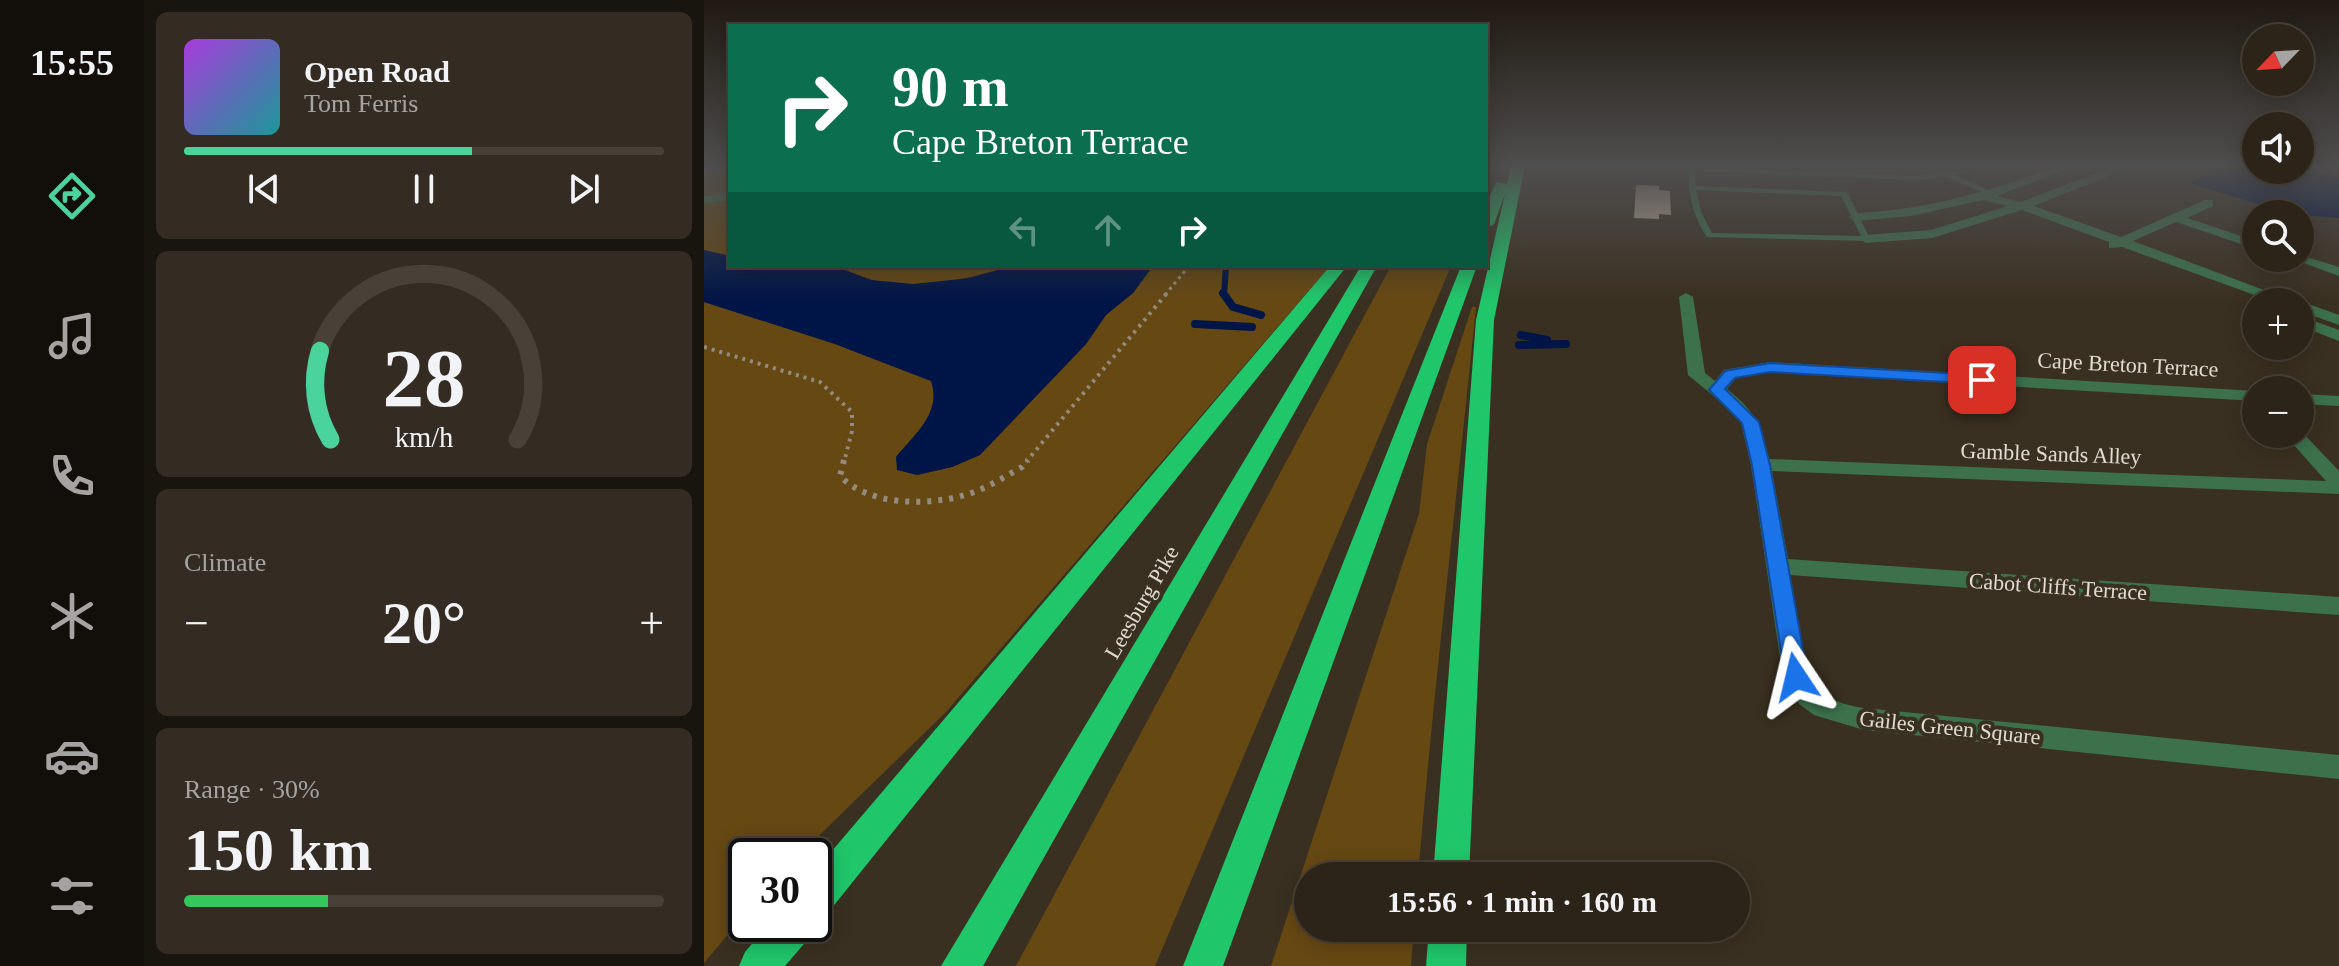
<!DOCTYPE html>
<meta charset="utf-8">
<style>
body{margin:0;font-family:Georgia,serif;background:#342c22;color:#f1f3f6;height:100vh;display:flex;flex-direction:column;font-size:30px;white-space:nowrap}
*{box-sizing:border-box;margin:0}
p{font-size:26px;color:#a6a4a2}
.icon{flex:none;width:44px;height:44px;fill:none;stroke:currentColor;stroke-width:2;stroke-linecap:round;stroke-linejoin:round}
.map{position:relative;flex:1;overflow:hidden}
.details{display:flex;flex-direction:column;gap:12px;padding:12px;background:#18140e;width:560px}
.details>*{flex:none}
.top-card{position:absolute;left:24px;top:24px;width:760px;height:244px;border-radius:0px;box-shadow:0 4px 20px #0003,0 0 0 2px #484138;background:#0b6e4f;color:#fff;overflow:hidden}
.needle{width:52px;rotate:245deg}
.buttons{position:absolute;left:1538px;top:24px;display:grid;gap:16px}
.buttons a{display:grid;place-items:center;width:72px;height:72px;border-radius:50%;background:#2c2419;box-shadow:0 4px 20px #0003,0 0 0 2px #484138;font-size:40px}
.speed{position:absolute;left:24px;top:838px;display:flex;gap:16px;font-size:40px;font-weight:700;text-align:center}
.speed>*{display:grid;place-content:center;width:104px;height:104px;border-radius:50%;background:#2c2419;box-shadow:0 4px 20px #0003,0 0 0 2px #484138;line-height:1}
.speed .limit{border:4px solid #111;border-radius:12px;background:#fff;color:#111}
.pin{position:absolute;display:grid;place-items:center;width:68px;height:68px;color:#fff;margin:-34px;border-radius:16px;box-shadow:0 4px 12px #0006}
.me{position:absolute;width:88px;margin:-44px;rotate:350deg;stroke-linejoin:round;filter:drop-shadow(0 0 6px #0008)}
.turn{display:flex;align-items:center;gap:28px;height:168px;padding:0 32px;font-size:36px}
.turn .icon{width:104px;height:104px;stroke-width:2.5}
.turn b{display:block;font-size:56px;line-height:68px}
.lanes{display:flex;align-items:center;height:76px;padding:0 32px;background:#0003;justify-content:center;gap:40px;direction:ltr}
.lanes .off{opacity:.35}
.big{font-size:60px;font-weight:800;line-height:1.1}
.details .card{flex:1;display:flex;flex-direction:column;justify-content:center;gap:12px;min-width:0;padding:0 28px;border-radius:12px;background:#342c22}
.details .dial{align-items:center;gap:0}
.dial svg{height:208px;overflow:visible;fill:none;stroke:#484138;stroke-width:7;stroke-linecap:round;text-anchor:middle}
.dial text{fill:#f1f3f6;stroke:none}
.song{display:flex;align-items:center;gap:24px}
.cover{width:96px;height:96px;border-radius:12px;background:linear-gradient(135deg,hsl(280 70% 55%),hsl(180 70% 35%))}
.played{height:8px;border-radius:4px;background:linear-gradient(90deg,#4ad49c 60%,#484138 60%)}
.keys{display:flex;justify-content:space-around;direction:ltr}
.heat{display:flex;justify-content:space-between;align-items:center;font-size:44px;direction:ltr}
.charge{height:12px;border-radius:6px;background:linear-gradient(90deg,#34c759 30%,#484138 0)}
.trip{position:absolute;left:590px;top:862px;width:456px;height:80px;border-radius:40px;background:#2c2419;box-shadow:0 4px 20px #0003,0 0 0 2px #484138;font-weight:800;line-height:80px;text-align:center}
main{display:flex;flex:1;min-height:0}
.dock{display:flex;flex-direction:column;width:144px;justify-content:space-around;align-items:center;background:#120e0a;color:#a6a4a2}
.dock .icon{width:56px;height:56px}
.dock .selected{color:#4ad49c}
.dock b{font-size:36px;color:#f1f3f6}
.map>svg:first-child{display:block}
.green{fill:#664813}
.water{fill:#001547}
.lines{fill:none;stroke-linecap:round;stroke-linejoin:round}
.stream-far1{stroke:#001547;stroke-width:6}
.stream{stroke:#001547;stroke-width:8}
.building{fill:#bdab9d}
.path-far2{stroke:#938b7f;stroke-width:3;stroke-dasharray:3 4;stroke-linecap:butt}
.path-far1{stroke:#938b7f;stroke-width:4;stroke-dasharray:3 5;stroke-linecap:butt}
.path{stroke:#938b7f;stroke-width:6;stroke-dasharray:4 7;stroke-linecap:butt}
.service{fill:#3c714c;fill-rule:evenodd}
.minor{fill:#3c714c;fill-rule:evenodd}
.motorway{fill:#20c66a;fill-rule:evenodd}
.route{fill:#1a73e8;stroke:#114b97;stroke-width:2}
.labels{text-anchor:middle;stroke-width:8;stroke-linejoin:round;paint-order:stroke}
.street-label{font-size:22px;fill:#e1dbd1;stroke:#3a3021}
</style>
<main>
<nav class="dock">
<b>15:55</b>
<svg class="icon selected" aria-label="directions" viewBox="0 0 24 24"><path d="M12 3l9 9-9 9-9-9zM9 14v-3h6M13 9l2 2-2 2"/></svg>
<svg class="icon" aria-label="music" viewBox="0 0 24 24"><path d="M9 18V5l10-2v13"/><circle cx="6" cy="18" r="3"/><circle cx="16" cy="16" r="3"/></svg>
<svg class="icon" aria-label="phone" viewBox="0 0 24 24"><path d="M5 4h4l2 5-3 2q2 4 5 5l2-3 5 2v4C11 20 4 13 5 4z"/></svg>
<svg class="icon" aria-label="climate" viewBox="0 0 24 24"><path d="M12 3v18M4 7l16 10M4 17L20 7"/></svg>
<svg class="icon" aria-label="car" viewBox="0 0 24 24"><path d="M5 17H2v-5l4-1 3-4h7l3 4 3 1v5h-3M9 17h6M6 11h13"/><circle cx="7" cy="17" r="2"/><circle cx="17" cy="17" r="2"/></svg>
<svg class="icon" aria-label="filters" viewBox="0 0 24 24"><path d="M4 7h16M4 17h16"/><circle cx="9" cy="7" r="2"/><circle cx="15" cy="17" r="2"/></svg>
</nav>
<section class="details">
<div class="card">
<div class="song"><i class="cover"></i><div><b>Open Road</b><p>Tom Ferris</p></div></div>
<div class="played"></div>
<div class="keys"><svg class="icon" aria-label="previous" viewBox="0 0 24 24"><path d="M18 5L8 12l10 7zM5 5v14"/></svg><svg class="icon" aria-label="pause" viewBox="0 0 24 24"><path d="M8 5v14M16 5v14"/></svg><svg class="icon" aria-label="next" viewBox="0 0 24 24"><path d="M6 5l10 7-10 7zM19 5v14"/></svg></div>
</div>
<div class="card dial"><svg viewBox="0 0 100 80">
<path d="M14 69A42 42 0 1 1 86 69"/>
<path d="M14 69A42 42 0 0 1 10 35" stroke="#4ad49c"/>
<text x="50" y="56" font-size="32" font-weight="700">28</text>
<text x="50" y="72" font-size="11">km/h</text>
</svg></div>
<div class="card"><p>Climate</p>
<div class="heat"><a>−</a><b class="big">20°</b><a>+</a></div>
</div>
<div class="card"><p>Range · 30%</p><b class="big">150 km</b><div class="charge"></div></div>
</section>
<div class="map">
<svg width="1635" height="966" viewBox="0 0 1635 966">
<rect width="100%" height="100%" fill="#3a3021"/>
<path class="green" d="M0,166H26V192L0,196Z
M26,199V256L0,250V203Z
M129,266H308C264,278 217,291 171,281C157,278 144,269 129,266Z
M449,266H626L242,712L94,856H42V913L0,963V302L131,344L227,381C238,413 211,434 192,457L213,475L248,467L276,455L382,344L402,315L429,293Z
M687,266H747L451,966H312Z
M768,307H772C753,497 730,686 714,876H604V928H710L707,966H567L715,514L723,444Z"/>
<path class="water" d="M1523,166H1552V170L1596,168L1635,177V218L1586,214L1486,183Z
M0,250L26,256V266H129L168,280L209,284L266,278L308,266H449L429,293L402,315L382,344L276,455L248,467L213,475L193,470L192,457C211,434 238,413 227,381L131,344L0,302Z"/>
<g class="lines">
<path class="stream-far1" d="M520,295L522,266"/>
<path class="stream" d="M519,293L529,307L557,315
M491,324L548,327
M817,335L843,340
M815,345L862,344"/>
</g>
<path class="building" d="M932,185L955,186V190L966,191L967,215L955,214V219L930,218Z"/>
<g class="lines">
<path class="path-far2" d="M12,168L26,173
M0,170L15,166
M461,295L485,266"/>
<path class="path-far1" d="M0,347L116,382L148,412V431L140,462
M322,462L463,293"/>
<path class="path" d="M140,460L136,476C165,506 223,506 261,495C282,489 300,477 318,467L324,460"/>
<path class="service" d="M1218,166C1228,166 1234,171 1243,172C1252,174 1270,166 1282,166L1251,175L1292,193L1285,195L1243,177L1211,180L991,171L992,186L1143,192L1166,239L1162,241L1003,237C988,215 985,194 984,169L987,167L1211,176L1234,174ZM992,190L1137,196L1157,236L1008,233L997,212Z"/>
<path class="minor" d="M1354,166H1371L1293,196L1317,202L1412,166H1429L1330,206L1417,237L1501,200H1509V206L1483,218L1552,241V249L1472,222L1429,241L1592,302H1570L1418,247L1405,248V242L1318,210L1228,238L1162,243L1155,239L1162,235L1227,230L1304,206L1279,200L1207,216L1151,221L1145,217L1151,213C1222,210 1287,191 1354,166Z
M26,192V200L0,204V196Z
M1596,255L1635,267V276L1586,258H1596Z
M982,293L989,297L1001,373L1011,381L1020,370L1066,362L1552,391V401L1066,372L1032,378L1023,389C1052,412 1056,425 1065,459L1622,481L1580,434H1596V430L1635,471V494L1068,471L1084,559L1635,597V615L1086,575L1104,676C1118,698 1135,704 1160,708L1635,755V779L1160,730L1110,715L1095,704L1079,677L1047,465L1037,423L1028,411L984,375L975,297Z
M1596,301L1635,315V325L1596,311Z
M1596,316L1635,330V341L1596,326Z
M1596,394L1635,396V406L1596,404Z"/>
<path class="motorway" d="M807,166H821L790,320L765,876H729L772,320L801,194L790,224L782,229V205L792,182L803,184Z
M626,266H643L123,914L110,920V872Z
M657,266H673L279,966H237Z
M757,266H773L519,966H479Z
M65,924H110L105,938L81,966H35L41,952Z
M725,928H763L762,966H722Z"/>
</g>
<linearGradient id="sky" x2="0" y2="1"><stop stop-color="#201a12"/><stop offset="0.55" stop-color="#4f4e4e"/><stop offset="1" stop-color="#4f4e4e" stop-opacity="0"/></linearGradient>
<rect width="1635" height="301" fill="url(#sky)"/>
<path class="route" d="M1066,363L1278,375L1286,380L1278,384L1066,372L1031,378L1021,389L1055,422L1066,465L1104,677L1101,683L1092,686L1084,683L1081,677L1048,465L1038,423L1005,390L1021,371Z"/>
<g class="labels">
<g class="street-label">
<text transform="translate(1424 364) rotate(3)" y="8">Cape Breton Terrace</text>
<text transform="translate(1347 453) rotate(2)" y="8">Gamble Sands Alley</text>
<text transform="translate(1354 586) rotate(4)" y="8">Cabot Cliffs Terrace</text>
<text transform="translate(437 602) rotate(-60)" y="8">Leesburg Pike</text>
<text transform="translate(1246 727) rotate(6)" y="8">Gailes Green Square</text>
</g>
</g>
</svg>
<div class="buttons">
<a><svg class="needle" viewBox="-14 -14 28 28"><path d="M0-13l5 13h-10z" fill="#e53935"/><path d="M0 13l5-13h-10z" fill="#a6a4a2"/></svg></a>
<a><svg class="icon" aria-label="sound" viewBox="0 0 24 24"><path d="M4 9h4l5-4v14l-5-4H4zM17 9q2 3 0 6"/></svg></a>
<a><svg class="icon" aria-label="search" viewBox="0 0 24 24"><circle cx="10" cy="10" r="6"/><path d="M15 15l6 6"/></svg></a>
<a>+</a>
<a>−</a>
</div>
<div class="speed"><div class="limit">30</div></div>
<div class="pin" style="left:1278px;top:380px;background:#d93025"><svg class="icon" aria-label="arrive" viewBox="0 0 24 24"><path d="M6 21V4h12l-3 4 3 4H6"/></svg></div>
<svg class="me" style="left:1092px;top:677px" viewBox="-20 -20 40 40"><path d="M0-17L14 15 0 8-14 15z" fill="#1a73e8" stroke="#fff" stroke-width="4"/></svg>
<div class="trip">15:56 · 1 min · 160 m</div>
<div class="top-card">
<div class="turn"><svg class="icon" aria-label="right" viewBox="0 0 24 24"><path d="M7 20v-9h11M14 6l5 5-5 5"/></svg><div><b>90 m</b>Cape Breton Terrace</div></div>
<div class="lanes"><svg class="icon off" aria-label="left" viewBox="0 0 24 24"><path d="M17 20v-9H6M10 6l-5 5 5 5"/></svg><svg class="icon off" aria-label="ahead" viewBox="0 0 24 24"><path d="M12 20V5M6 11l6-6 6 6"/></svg><svg class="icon" aria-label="right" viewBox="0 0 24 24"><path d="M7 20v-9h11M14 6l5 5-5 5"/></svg></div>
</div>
</div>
</main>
